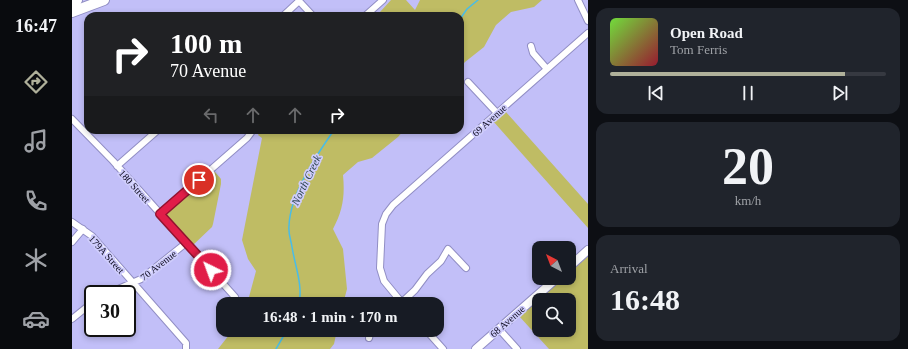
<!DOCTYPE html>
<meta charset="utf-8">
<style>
body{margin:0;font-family:Georgia,serif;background:#20242c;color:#f1f3f6;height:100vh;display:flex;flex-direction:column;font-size:15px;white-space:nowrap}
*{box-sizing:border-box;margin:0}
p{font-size:13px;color:#9ea1a6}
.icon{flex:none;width:22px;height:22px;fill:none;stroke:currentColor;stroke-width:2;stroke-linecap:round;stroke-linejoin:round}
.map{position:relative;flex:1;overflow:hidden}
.panel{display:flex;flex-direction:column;gap:8px;padding:8px;background:#0d0f14;width:320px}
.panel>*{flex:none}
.guide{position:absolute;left:12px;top:12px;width:380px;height:122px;border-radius:12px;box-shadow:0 2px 6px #0003;background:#202124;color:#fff;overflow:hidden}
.needle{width:26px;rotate:318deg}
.buttons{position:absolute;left:460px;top:241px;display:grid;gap:8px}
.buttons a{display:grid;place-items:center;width:44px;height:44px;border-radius:8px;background:#171b24;box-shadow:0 2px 6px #0003;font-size:20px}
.speed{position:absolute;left:12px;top:285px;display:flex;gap:8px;font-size:20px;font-weight:700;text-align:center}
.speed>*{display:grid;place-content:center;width:52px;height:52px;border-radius:50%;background:#171b24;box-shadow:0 2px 6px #0003;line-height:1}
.speed .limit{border:2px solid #111;border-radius:6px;background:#fff;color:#111}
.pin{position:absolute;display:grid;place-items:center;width:34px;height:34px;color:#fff;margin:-17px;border:2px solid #fff;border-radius:50%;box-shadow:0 1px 4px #0007}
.me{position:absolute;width:44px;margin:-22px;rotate:318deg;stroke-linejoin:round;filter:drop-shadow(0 0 3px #0008)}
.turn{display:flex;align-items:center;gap:14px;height:84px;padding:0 20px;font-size:18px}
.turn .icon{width:52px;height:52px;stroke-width:2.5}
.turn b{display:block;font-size:28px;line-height:34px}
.lanes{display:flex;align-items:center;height:38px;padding:0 20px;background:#0003;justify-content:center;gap:20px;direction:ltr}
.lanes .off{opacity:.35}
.big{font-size:30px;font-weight:600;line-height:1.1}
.panel .tile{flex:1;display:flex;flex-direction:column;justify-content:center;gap:6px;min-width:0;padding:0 14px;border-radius:12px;background:#20242c}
.panel .dial{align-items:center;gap:0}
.dial b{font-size:52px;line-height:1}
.song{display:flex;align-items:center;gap:12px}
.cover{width:48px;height:48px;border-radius:6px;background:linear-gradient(135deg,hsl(100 70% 55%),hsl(350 70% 35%))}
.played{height:4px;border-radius:2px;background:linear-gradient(90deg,#afb09a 85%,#363941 85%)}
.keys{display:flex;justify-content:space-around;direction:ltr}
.trip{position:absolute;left:144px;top:297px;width:228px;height:40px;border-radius:12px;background:#171b24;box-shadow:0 2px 6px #0003;font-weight:600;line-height:40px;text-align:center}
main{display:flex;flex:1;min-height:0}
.menu{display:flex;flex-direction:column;width:72px;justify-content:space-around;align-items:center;background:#090b0e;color:#9ea1a6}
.menu .icon{width:28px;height:28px}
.menu .active{color:#afb09a}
.menu b{font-size:18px;color:#f1f3f6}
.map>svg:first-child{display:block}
.green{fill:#bfbc64;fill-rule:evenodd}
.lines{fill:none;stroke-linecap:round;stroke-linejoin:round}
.stream{stroke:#49bce7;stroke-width:1.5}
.minor-casing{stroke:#918ec4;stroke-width:8}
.tertiary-casing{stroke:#918ec4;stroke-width:10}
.primary-casing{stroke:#918ec4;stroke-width:12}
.minor{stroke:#fff;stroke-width:6}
.tertiary{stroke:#fff;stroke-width:8}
.primary{stroke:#fff;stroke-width:10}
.route-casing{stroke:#92132f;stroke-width:10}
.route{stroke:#e11d48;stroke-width:7}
.labels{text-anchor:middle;stroke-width:3.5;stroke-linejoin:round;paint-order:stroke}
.street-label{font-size:10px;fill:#0c0a1d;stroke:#cfcdfc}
.water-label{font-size:11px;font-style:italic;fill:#28414b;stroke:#cfcdfc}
</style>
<main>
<nav class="menu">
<b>16:47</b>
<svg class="icon active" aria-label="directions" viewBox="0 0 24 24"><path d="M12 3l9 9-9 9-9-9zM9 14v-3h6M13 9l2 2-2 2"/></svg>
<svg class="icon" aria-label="music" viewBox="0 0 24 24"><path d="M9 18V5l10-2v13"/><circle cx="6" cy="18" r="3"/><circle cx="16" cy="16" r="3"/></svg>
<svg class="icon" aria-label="phone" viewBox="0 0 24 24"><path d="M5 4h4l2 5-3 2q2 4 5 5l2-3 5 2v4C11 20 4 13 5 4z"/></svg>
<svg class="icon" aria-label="climate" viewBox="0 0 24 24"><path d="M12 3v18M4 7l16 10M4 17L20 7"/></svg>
<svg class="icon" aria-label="car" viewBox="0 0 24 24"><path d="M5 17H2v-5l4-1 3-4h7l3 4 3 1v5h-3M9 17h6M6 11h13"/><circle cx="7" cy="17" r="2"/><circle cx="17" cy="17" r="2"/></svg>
</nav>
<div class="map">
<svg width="516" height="349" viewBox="0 0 516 349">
<rect width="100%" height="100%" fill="#c2bff8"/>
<path class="green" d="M319,0H334L343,10L348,0H470L462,7L439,12L424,25L412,47L393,62L388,68V16H311L308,12Z
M433,111L516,204V228L421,121Z
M189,130H332L326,137L300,158L286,162L271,175C273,196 271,210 261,229L271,249L275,289L271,304H173L177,297L184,271L176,259L170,240L190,138L186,135Z
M143,172L149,179V184L141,224L140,227L120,246L95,218V212Z
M516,255V349H477L447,316L490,278H497V272ZM467,300H497V330H467Z
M161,330H265L262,344L258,349H146Z"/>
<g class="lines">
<path class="stream" d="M388,19L395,9L406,0
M227,304C231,285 223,266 220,247C219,240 216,233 217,226C218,194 244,156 262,130
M204,349L215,330"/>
<g class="minor-casing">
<path id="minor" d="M506,0L516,21
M211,16L227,1L241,16
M293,16L311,0
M459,46L461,53L475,69
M396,82L425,113
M0,119L41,161L163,297
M45,166L86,130
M88,214L175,138L181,130
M0,222L20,236L114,343V349
M0,242L11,229
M35,294L69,279L114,243
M328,304L343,290L355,274L369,261L376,249L394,268
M331,304L312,281L308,268L310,224L314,214L321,205L516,33
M0,319L21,302
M427,329L445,349
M354,330L371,349
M297,338L299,330"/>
</g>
<g class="tertiary-casing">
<path id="tertiary" d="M497,267L516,250
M404,349L485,278"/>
</g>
<g class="primary-casing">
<path id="primary" d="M0,2L5,0
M0,12L32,0"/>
</g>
<use href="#minor" class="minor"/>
<use href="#tertiary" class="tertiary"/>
<use href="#primary" class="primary"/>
</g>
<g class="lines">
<g class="route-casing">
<path id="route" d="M127,180L88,214L139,270"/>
</g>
<use href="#route" class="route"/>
</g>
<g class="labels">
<g class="street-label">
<text transform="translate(417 120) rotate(-42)" y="4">69 Avenue</text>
<text transform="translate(63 186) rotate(48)" y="4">180 Street</text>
<text transform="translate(35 254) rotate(48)" y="4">179A Street</text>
<text transform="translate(86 265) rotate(-38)" y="4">70 Avenue</text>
<text transform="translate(435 321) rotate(-41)" y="4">68 Avenue</text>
</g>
<g class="water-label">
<text transform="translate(234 180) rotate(-64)" y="4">North Creek</text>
</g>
</g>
</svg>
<div class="buttons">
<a><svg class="needle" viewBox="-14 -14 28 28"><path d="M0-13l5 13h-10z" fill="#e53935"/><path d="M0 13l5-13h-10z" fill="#9ea1a6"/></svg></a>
<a><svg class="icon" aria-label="search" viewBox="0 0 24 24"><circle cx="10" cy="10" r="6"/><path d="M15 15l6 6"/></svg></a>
</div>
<div class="speed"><div class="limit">30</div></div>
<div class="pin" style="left:127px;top:180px;background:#d93025"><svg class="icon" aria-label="arrive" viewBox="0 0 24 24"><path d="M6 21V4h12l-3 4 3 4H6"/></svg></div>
<svg class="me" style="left:139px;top:270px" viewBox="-20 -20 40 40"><circle r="17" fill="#e11d48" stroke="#fff" stroke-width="3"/><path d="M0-11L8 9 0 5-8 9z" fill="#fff"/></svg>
<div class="trip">16:48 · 1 min · 170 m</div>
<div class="guide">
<div class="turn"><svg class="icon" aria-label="right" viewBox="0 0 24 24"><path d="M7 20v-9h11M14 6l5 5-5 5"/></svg><div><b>100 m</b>70 Avenue</div></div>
<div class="lanes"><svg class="icon off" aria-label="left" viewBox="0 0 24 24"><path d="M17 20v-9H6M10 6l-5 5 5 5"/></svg><svg class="icon off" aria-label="ahead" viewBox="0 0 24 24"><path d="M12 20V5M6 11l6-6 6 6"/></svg><svg class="icon off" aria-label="ahead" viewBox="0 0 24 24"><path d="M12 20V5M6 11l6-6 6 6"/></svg><svg class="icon" aria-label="right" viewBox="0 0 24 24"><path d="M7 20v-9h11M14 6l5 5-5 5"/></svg></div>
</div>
</div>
<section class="panel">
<div class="tile">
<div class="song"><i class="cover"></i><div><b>Open Road</b><p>Tom Ferris</p></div></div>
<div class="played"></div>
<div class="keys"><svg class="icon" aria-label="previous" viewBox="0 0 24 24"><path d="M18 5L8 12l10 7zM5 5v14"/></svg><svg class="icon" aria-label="pause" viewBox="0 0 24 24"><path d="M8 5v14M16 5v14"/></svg><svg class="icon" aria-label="next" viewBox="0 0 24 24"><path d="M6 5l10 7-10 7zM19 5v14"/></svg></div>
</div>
<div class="tile dial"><b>20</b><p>km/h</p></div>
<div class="tile"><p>Arrival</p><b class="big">16:48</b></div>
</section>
</main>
